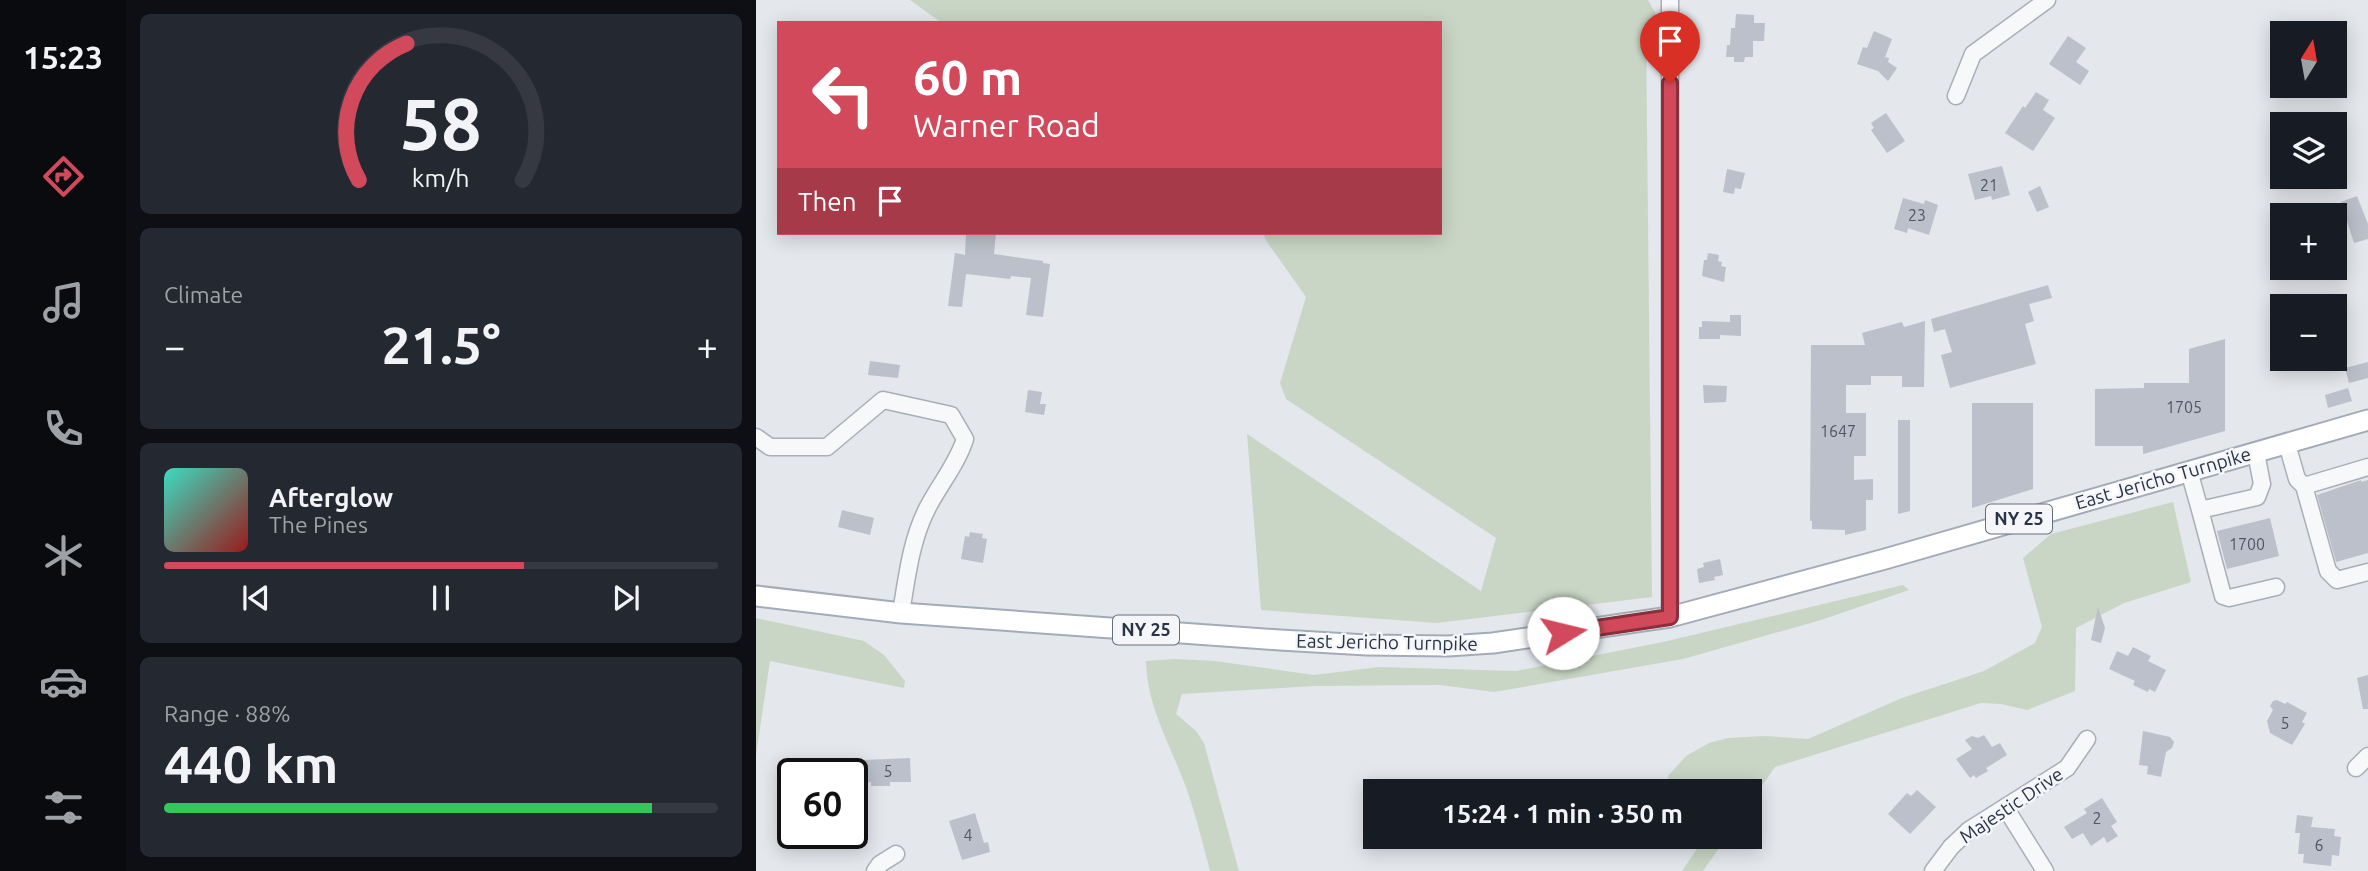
<!DOCTYPE html>
<meta charset="utf-8">
<style>
body{margin:0;font-family:Ubuntu,sans-serif;background:#242831;color:#f1f3f6;height:100vh;display:flex;flex-direction:column;font-size:26px;white-space:nowrap}
*{box-sizing:border-box;margin:0}
p{font-size:23px;color:#9ea1a6}
.icon{flex:none;width:38px;height:38px;fill:none;stroke:currentColor;stroke-width:2;stroke-linecap:round;stroke-linejoin:round}
.map{position:relative;flex:1;overflow:hidden}
.sheet{display:flex;flex-direction:column;gap:14px;padding:14px;background:#0d0f14;width:630px}
.sheet>*{flex:none}
.hud{position:absolute;left:21px;top:21px;width:665px;height:214px;border-radius:0px;box-shadow:0 4px 18px #0003;background:#d1495b;color:#fff;overflow:hidden}
.needle{width:46px;rotate:11deg}
.controls{position:absolute;left:1514px;top:21px;display:grid;gap:14px}
.controls a{display:grid;place-items:center;width:77px;height:77px;border-radius:0px;background:#171b24;box-shadow:0 4px 18px #0003;font-size:35px}
.speed{position:absolute;left:21px;top:758px;display:flex;gap:14px;font-size:35px;font-weight:700;text-align:center}
.speed>*{display:grid;place-content:center;width:91px;height:91px;border-radius:50%;background:#171b24;box-shadow:0 4px 18px #0003;line-height:1}
.speed .limit{border:4px solid #111;border-radius:10px;background:#fff;color:#111}
.pin{position:absolute;display:grid;place-items:center;width:60px;height:60px;color:#fff;margin:-72px -30px;border-radius:50% 50% 50% 0;rotate:-45deg;box-shadow:0 0 7px #0007}
.pin .icon{rotate:45deg}
.me{position:absolute;width:77px;margin:-38px;rotate:81deg;stroke-linejoin:round;filter:drop-shadow(0 0 5px #0008)}
.turn{display:flex;align-items:center;gap:24px;height:147px;padding:0 21px;font-size:32px}
.turn .icon{width:91px;height:91px;stroke-width:2.5}
.turn b{display:block;font-size:49px;line-height:60px}
.then{display:flex;align-items:center;height:66px;padding:0 21px;background:#0003;gap:14px;font-size:26px}
.big{font-size:52px;font-weight:700;line-height:1.1}
.sheet .card{flex:1;display:flex;flex-direction:column;justify-content:center;gap:10px;min-width:0;padding:0 24px;border-radius:10px;background:#242831}
.sheet .dial{align-items:center;gap:0}
.dial svg{height:182px;overflow:visible;fill:none;stroke:#363941;stroke-width:7;stroke-linecap:round;text-anchor:middle}
.dial text{fill:#f1f3f6;stroke:none}
.song{display:flex;align-items:center;gap:21px}
.cover{width:84px;height:84px;border-radius:10px;background:linear-gradient(135deg,hsl(170 70% 55%),hsl(0 70% 35%))}
.played{height:7px;border-radius:4px;background:linear-gradient(90deg,#d1495b 65%,#363941 65%)}
.keys{display:flex;justify-content:space-around;direction:ltr}
.heat{display:flex;justify-content:space-between;align-items:center;font-size:38px;direction:ltr}
.charge{height:10px;border-radius:5px;background:linear-gradient(90deg,#34c759 88%,#363941 0)}
.trip{position:absolute;left:607px;top:779px;width:399px;height:70px;border-radius:0px;background:#171b24;box-shadow:0 4px 18px #0003;font-weight:700;line-height:70px;text-align:center}
main{display:flex;flex:1;min-height:0}
.menu{display:flex;flex-direction:column;width:126px;justify-content:space-around;align-items:center;background:#090b0e;color:#9ea1a6}
.menu .icon{width:49px;height:49px}
.menu .on{color:#d1495b}
.menu b{font-size:32px;color:#f1f3f6}
.map>svg:first-child{display:block}
.green{fill:#c9d6c5}
.building{fill:#bbc0ca}
.lines{fill:none;stroke-linecap:round;stroke-linejoin:round}
.minor-casing{stroke:#a9aeb7;stroke-width:19}
.major-casing{stroke:#a3abb8;stroke-width:23}
.minor{stroke:#f7f8fa;stroke-width:16}
.major{stroke:#fff;stroke-width:19}
.route-casing{stroke:#882f3b;stroke-width:18}
.route{stroke:#d1495b;stroke-width:12}
.labels{text-anchor:middle;stroke-width:5;stroke-linejoin:round;paint-order:stroke}
.number-label{font-size:16px;fill:#4f5766}
.shield{fill:#f4f6f9;stroke:#676e7b;stroke-width:2}
.shield-label{font-size:18px;font-weight:bold;fill:#2b3445}
.street-label{font-size:19px;fill:#2b3445;stroke:#f4f6f9}
</style>
<main>
<nav class="menu">
<b>15:23</b>
<svg class="icon on" aria-label="directions" viewBox="0 0 24 24"><path d="M12 3l9 9-9 9-9-9zM9 14v-3h6M13 9l2 2-2 2"/></svg>
<svg class="icon" aria-label="music" viewBox="0 0 24 24"><path d="M9 18V5l10-2v13"/><circle cx="6" cy="18" r="3"/><circle cx="16" cy="16" r="3"/></svg>
<svg class="icon" aria-label="phone" viewBox="0 0 24 24"><path d="M5 4h4l2 5-3 2q2 4 5 5l2-3 5 2v4C11 20 4 13 5 4z"/></svg>
<svg class="icon" aria-label="climate" viewBox="0 0 24 24"><path d="M12 3v18M4 7l16 10M4 17L20 7"/></svg>
<svg class="icon" aria-label="car" viewBox="0 0 24 24"><path d="M5 17H2v-5l4-1 3-4h7l3 4 3 1v5h-3M9 17h6M6 11h13"/><circle cx="7" cy="17" r="2"/><circle cx="17" cy="17" r="2"/></svg>
<svg class="icon" aria-label="filters" viewBox="0 0 24 24"><path d="M4 7h16M4 17h16"/><circle cx="9" cy="7" r="2"/><circle cx="15" cy="17" r="2"/></svg>
</nav>
<section class="sheet">
<div class="card dial"><svg viewBox="0 0 100 80">
<path d="M14 69A42 42 0 1 1 86 69"/>
<path d="M14 69A42 42 0 0 1 35 9" stroke="#d1495b"/>
<text x="50" y="56" font-size="32" font-weight="700">58</text>
<text x="50" y="72" font-size="11">km/h</text>
</svg></div>
<div class="card"><p>Climate</p>
<div class="heat"><a>−</a><b class="big">21.5°</b><a>+</a></div>
</div>
<div class="card">
<div class="song"><i class="cover"></i><div><b>Afterglow</b><p>The Pines</p></div></div>
<div class="played"></div>
<div class="keys"><svg class="icon" aria-label="previous" viewBox="0 0 24 24"><path d="M18 5L8 12l10 7zM5 5v14"/></svg><svg class="icon" aria-label="pause" viewBox="0 0 24 24"><path d="M8 5v14M16 5v14"/></svg><svg class="icon" aria-label="next" viewBox="0 0 24 24"><path d="M6 5l10 7-10 7zM19 5v14"/></svg></div>
</div>
<div class="card"><p>Range · 88%</p><b class="big">440 km</b><div class="charge"></div></div>
</section>
<div class="map">
<svg width="1612" height="871" viewBox="0 0 1612 871">
<rect width="100%" height="100%" fill="#e4e7ec"/>
<path class="green" d="M154,0H892L903,20L890,31L896,597L681,623L505,610L491,434L725,591L740,538L530,399L524,383L550,297L511,242L507,233H684V23H186Z
M1417,502L1435,582L1368,603L1320,628L1319,691L1271,710L1245,704L1225,703L1019,767L994,803V791H913L912,776L930,756L953,743L972,738L1008,736L1052,739L1146,698L1228,671L1279,643L1286,627L1267,558L1295,534Z
M1147,585L1153,590L1065,620L927,659L738,692L684,685L559,686L426,694L420,714L440,731L448,743L483,871H454C447,845 441,819 432,793C417,749 391,709 390,661L418,659L459,661L558,675L623,667L760,671L907,642Z
M0,618L108,641L128,655L149,681L148,688L14,661L0,755Z
M949,837H971L947,871H926Z"/>
<path class="building" d="M980,14L998,15V23H1009L1008,41H997V57H989L988,62H978V57H970L971,45H974L975,28H979Z
M1118,31L1136,39L1129,57L1133,58L1132,62L1141,68L1132,81L1122,71L1101,64L1107,47L1111,48Z
M1312,36L1330,48L1320,62L1333,71L1324,85L1293,64Z
M1280,92L1293,100L1287,110L1299,118L1277,151L1249,133L1267,106L1269,108Z
M1130,113L1149,141L1131,153L1115,130L1118,128L1115,123Z
M1246,166L1254,195L1236,200L1235,196L1219,200L1212,174Z
M971,169L989,173L985,189L979,188L978,194L967,192Z
M1284,186L1293,207L1281,212L1272,192Z
M1601,196L1612,224V239L1598,243L1585,202Z
M1147,198L1168,204L1169,200L1182,205L1173,235L1152,228L1151,233L1138,229Z
M210,233H240L238,254L287,261V263L294,264L287,317L270,315L275,278L255,276L254,279L210,274L206,307L192,306L199,253L209,255Z
M952,253L963,255L962,261L966,262L965,266L970,267L968,282L946,276L948,260H951Z
M1292,285L1296,298L1273,304L1278,321L1269,324L1280,364L1194,388L1185,355L1196,352L1189,329L1178,332L1175,319Z
M974,315H985V336L964,335V339H943V327H946V321L974,322Z
M1169,321L1168,387H1146V376H1115V385H1090V413H1110V456H1098V480L1117,479V500H1110V530L1089,535V530L1056,529V521H1054L1055,345H1109L1106,333L1146,322L1148,327Z
M1469,339V431L1387,454V446H1339V389L1388,388V383H1433V349Z
M114,361L144,365L142,378L112,375Z
M1612,362V378L1593,383L1589,368Z
M947,385L971,386L970,402L948,403Z
M1592,388L1596,401L1572,408L1569,395Z
M272,390L286,392L284,404H290L288,415L269,412Z
M1216,403H1277V489L1216,508Z
M1142,420H1154V511L1142,514Z
M1605,480V482L1612,480V553L1580,562L1561,495Z
M86,510L118,518L114,535L82,527Z
M1514,518L1523,556L1471,569L1461,531Z
M214,532L227,534L226,538L231,539L227,563L205,559L209,536L213,537Z
M964,559L967,575L958,577L959,580L943,583L941,569L948,567L947,563Z
M1342,607L1349,628L1345,643L1335,640Z
M1377,647L1395,656L1392,661L1410,670L1399,692L1393,689L1392,692L1377,685L1379,681L1353,669L1361,651L1372,656Z
M1612,675V709H1607L1601,678Z
M1521,700L1529,704L1531,702L1551,713L1546,722L1549,724L1536,745L1514,733L1511,721L1517,710L1514,706L1517,701Z
M1387,731L1414,737L1418,742L1416,748L1410,752L1405,777L1391,774L1392,766L1383,765Z
M1228,735L1236,747L1244,743L1251,755L1230,768L1232,771L1220,778L1218,775L1214,778L1200,759L1216,749L1209,740L1216,736L1222,738Z
M154,758L155,782H134V786H115V782L109,783L108,760Z
M1161,790L1180,807L1154,834L1132,814L1151,793L1155,796Z
M1346,798L1361,822L1355,826L1362,836L1351,843L1348,837L1335,846L1327,833L1316,839L1308,827L1331,813L1328,809Z
M219,813L228,843L232,842L234,852L206,860L193,821Z
M1541,815L1557,817L1555,827L1579,829L1578,836L1585,837L1583,856L1576,855L1575,866L1547,863L1548,854H1542L1544,833H1539Z"/>
<g class="lines">
<g class="minor-casing">
<path id="minor" d="M914,0V617
M1200,96L1217,54L1291,0
M0,437L14,447H71L127,400L195,415L209,439C201,464 184,484 172,507C155,539 151,577 145,613
M1531,444L1541,479L1548,486L1572,571L1581,580L1612,572
M1433,471L1444,510L1501,497L1506,484L1500,453
M1548,486L1612,467
M1444,510L1467,596L1473,598L1520,587
M1600,768L1612,756
M1249,807L1289,871
M119,871L124,864L140,854
M1177,871L1195,847L1213,830L1311,768L1331,739"/>
</g>
<g class="major-casing">
<path id="major" d="M0,596L145,613L524,640L611,645L692,646L737,643L914,617L1129,559L1612,420"/>
</g>
<use href="#minor" class="minor"/>
<use href="#major" class="major"/>
</g>
<g class="lines">
<g class="route-casing">
<path id="route" d="M807,633L914,617V83"/>
</g>
<use href="#route" class="route"/>
</g>
<g class="labels">
<g class="number-label">
<text x="1233" y="191">21</text>
<text x="1161" y="221">23</text>
<text x="1428" y="413">1705</text>
<text x="1082" y="437">1647</text>
<text x="1491" y="550">1700</text>
<text x="1529" y="729">5</text>
<text x="132" y="777">5</text>
<text x="1341" y="824">2</text>
<text x="212" y="841">4</text>
<text x="1563" y="851">6</text>
</g>
<g class="shield">
<rect x="1230" y="504.5" width="66" height="29" rx="5"/>
<rect x="357" y="615.5" width="66" height="29" rx="5"/>
</g>
<g class="shield-label">
<text x="1263" y="525">NY 25</text>
<text x="390" y="636">NY 25</text>
</g>
<g class="street-label">
<text transform="translate(1407 478) rotate(-16)" y="7">East Jericho Turnpike</text>
<text transform="translate(631 642) rotate(1)" y="7">East Jericho Turnpike</text>
<text transform="translate(1255 805) rotate(-34)" y="7">Majestic Drive</text>
</g>
</g>
</svg>
<div class="controls">
<a><svg class="needle" viewBox="-14 -14 28 28"><path d="M0-13l5 13h-10z" fill="#e53935"/><path d="M0 13l5-13h-10z" fill="#9ea1a6"/></svg></a>
<a><svg class="icon" aria-label="layers" viewBox="0 0 24 24"><path d="M12 4l9 5-9 5-9-5zM3 14l9 5 9-5"/></svg></a>
<a>+</a>
<a>−</a>
</div>
<div class="speed"><div class="limit">60</div></div>
<div class="pin" style="left:914px;top:83px;background:#d93025"><svg class="icon" aria-label="arrive" viewBox="0 0 24 24"><path d="M6 21V4h12l-3 4 3 4H6"/></svg></div>
<svg class="me" style="left:807px;top:633px" viewBox="-20 -20 40 40"><circle r="19" fill="#fff"/><path d="M0-13L10 11 0 6-10 11z" fill="#d1495b"/></svg>
<div class="trip">15:24 · 1 min · 350 m</div>
<div class="hud">
<div class="turn"><svg class="icon" aria-label="left" viewBox="0 0 24 24"><path d="M17 20v-9H6M10 6l-5 5 5 5"/></svg><div><b>60 m</b>Warner Road</div></div>
<div class="then">Then<svg class="icon" aria-label="arrive" viewBox="0 0 24 24"><path d="M6 21V4h12l-3 4 3 4H6"/></svg></div>
</div>
</div>
</main>
